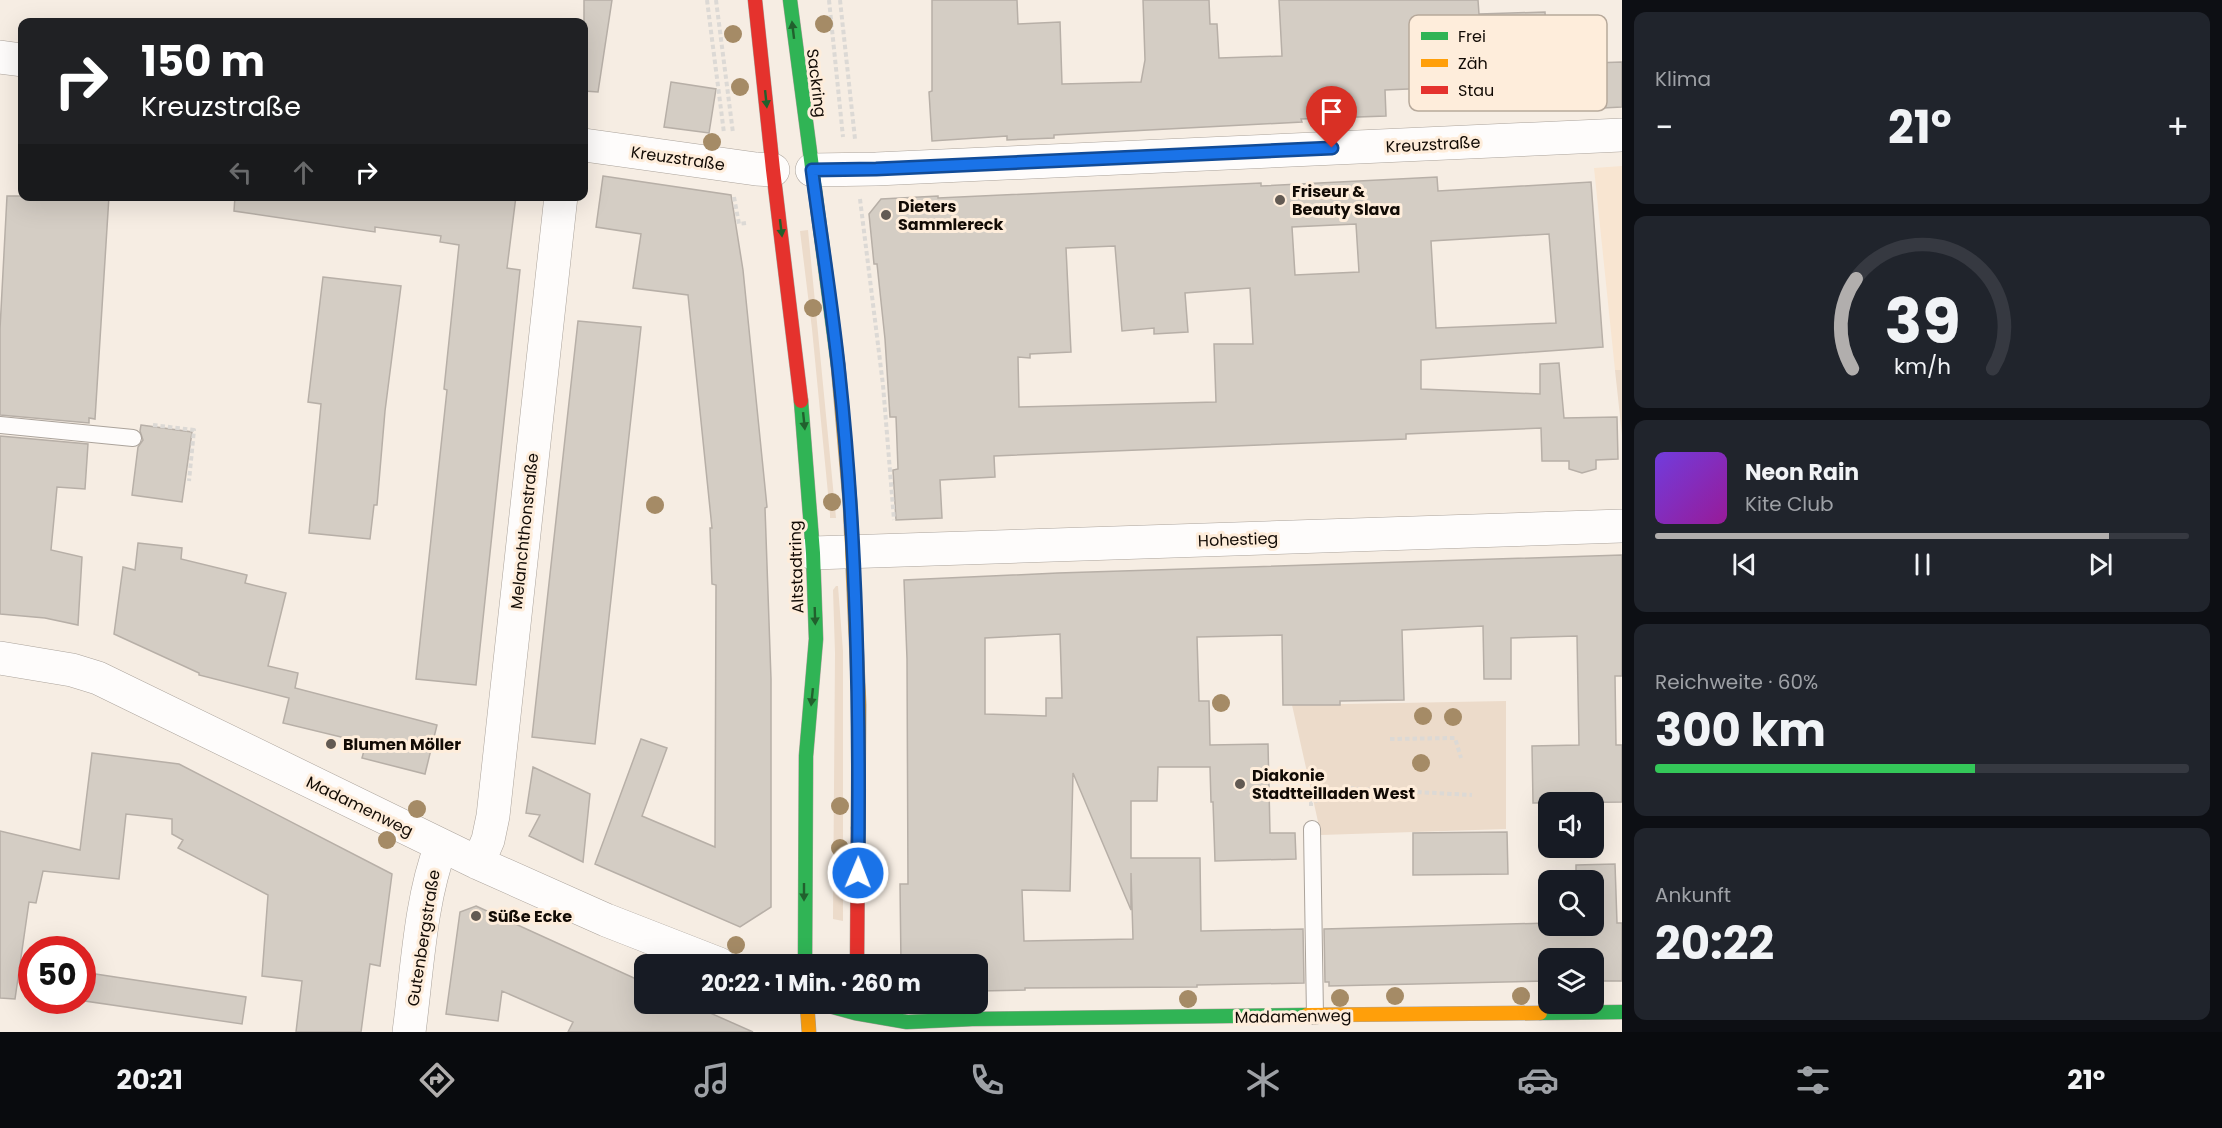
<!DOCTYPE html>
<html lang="de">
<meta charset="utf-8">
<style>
body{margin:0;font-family:Poppins,sans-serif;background:#20242c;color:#f1f3f6;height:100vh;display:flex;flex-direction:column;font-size:22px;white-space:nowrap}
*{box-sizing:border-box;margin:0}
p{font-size:20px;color:#9ea1a6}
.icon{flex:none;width:33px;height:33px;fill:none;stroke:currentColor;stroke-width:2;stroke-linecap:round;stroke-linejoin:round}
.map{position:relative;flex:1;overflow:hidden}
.details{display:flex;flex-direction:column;gap:12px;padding:12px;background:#0d0f14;width:600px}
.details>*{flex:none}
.guide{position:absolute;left:18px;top:18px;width:570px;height:183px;border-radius:12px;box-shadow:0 6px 24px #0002;background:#202124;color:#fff;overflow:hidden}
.fabs{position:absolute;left:1538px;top:792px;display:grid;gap:12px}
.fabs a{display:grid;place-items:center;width:66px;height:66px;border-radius:12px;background:#171b24;box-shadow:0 6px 24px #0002;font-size:30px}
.speed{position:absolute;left:18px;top:936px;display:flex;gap:12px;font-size:30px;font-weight:700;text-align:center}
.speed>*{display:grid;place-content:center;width:78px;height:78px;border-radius:50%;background:#171b24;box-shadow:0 6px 24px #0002;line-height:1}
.speed .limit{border:9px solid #d22;background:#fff;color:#111}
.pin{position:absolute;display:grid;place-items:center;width:51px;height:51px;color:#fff;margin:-62px -26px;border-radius:50% 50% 50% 0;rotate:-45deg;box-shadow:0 0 6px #0007}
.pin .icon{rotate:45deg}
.me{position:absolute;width:66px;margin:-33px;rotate:1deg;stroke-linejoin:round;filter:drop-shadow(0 0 4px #0008)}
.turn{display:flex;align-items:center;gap:21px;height:126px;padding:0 24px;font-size:27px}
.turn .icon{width:78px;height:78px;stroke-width:2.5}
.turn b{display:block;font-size:42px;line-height:51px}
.lanes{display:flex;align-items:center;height:57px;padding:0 24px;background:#0003;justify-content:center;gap:30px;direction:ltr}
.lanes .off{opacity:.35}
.big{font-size:45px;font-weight:700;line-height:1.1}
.details .tile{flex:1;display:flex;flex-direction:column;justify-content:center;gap:9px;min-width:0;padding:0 21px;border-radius:12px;background:#20242c}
.details .dial{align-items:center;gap:0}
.dial svg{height:156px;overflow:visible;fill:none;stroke:#363941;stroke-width:7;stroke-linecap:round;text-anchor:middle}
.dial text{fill:#f1f3f6;stroke:none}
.song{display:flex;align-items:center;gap:18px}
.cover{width:72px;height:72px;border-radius:9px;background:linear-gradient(135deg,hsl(260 70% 55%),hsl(300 70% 35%))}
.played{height:6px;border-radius:3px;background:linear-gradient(90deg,#b1aead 85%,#363941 85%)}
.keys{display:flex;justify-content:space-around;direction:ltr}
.heat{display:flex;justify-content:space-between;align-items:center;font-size:33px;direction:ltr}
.charge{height:9px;border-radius:4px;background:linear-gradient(90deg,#34c759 60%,#363941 0)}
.trip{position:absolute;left:634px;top:954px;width:354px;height:60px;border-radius:12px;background:#171b24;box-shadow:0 6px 24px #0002;font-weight:700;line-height:60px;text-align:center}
.menu{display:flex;height:96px;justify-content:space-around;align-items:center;background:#090b0e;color:#9ea1a6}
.menu .icon{width:42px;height:42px}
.menu .on{color:#b1aead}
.menu b{font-size:27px;color:#f1f3f6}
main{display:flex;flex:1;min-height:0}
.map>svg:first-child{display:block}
.built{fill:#f8e5d1}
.green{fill:#ecdbca}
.building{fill:#d4cdc4;stroke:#b7afa7;stroke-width:1.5;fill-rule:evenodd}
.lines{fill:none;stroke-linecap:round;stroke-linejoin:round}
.lane-casing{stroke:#aba39b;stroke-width:18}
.street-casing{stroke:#aba39b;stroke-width:34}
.fast-casing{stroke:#aba39b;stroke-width:15}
.slow-casing{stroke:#aba39b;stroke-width:15}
.jam-casing{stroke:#aba39b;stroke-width:15}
.path{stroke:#dcd9d5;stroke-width:4;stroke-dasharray:4.5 3;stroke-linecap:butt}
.lane{stroke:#fefcfb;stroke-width:16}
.street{stroke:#fefcfb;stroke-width:33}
.fast{stroke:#30b455;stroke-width:14}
.slow{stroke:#ff9f0a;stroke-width:14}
.jam{stroke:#e5322d;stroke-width:14}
.tree{fill:#a58b66}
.oneway{fill:#21602d}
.route-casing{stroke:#114b97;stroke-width:15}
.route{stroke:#1a73e8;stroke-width:10}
.poi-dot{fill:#625a53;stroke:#feeddb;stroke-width:2}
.labels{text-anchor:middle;stroke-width:6;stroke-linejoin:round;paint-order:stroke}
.street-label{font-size:16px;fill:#120b05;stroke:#feeddb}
.poi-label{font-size:16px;font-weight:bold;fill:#120b05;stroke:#feeddb;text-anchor:start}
.key{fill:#feeddb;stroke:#b7a99b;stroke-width:1.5}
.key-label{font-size:16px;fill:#120b05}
</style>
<main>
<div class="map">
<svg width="1622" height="1032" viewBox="0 0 1622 1032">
<rect width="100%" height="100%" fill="#f6ede3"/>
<path class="built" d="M1622,166V370H1615L1594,168Z"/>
<path class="green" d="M808,230L836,518H830V514L812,329L800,231Z
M1615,370H1622V435Z
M836,586H838L843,651V921L833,919L835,653L833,590Z
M1506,701V829L1321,835L1292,705Z"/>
<path class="building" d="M584,0H612L598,92L584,91Z
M932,0H1017L1018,24L1060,22L1062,84L1141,82L1145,60L1143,0H1209L1210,24H1217L1219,58L1282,56L1279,0H1478L1479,14L1545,12L1548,83L1385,90L1386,116L1301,119L1302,122L1054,135V138L1007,140V136L932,141L929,92L932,91Z
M1622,62V107L1565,110L1563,64Z
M671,82L716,89L709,133L664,127Z
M603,176L731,195L743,270L767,507L765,508L771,679V907L740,927L595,864L641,739L667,748L642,816L715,847L716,585L712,584L710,528H712L688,295L633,288L641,234L596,227Z
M1437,177L1438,191L1591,182L1603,347L1421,360V389L1540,394V364L1559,363L1564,418L1617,417L1618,459L1596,460V469L1582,473L1569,469V461H1542L1541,428L1406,434V439L994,456L995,477L940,480L942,518L896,520L893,470L898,469L896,417H890L885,339L877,264H874L869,214L881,199L938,196V198L1261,183V186ZM1356,224L1359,272L1295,275L1292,227ZM1549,234L1556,323L1436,328L1431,241ZM1115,246L1122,331L1154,328V334L1188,332L1185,293L1250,288L1253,344H1214L1216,402L1019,407L1018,357L1030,358V354L1071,352L1066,248Z
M7,196H109L95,419L89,418V423L0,415V329Z
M235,196H516L507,268L520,270L476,685L416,679L447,390L444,389L459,245L440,242L441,236L375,227V232L234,211Z
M323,277L401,286L385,411L377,505H374L370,539L309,533L321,404L308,402Z
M578,321L641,327L595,744L532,737Z
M141,425L192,432L182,502L132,495L138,447L143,440L140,431Z
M0,436L88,444L85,489L57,487L51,550L82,557L78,625L45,618L0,614Z
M138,543L182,548L181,559L247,575L245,583L286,593L268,666L298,673L295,688L437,725L425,774L362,758L366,743L283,723L289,698L199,675V673L114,634L123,567L135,570Z
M1622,555V676H1615L1616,745H1622V802L1533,803L1532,746L1579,745L1577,636L1511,638V679H1484L1483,626L1402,630L1404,700L1340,701V705H1283L1282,635L1197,637L1199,701H1209L1210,745L1268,744L1270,833H1295L1296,859L1215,861L1213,802H1211L1210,767H1158L1157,801H1131V858H1200L1201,931L1303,929L1304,983L1197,985V987L1025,988V990L978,991V964H901L900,884H908L907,659L904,580L1058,573ZM1060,634L1062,698H1046V716L985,714V638ZM1073,773L1131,910V873L1133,939L1024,941L1022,890L1070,891Z
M92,753L179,764L392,874L380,966L370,964L361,1032H296L302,981L262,976L268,895L178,848L183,840L172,834V819L126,814L119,879L43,871L36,903L29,902L15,999L0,998V831L80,850Z
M533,767L590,794L583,862L529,836L540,815L526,813Z
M1507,832L1508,874L1413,875V833Z
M1615,864L1617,923H1622V981H1595V958H1548V981L1329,986V982H1325L1324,929L1548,923V926H1593V880H1576V865Z
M476,906L645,983V1004H690L753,1032H568L573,1022L502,991L498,1021L446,1014L460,912Z
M89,973L246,997L242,1024L85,1001Z"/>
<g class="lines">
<g class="lane-casing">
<path id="lane" d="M0,425L133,438
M1312,829L1315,1016"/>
</g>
<g class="street-casing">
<path id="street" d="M0,57L22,60
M584,145L756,169L773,170
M812,170L876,169L1622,135
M813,553L1622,526
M0,658L72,670L98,678L478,863L606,920L719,964
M478,863L488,840L493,816L561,196
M409,1032C417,973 420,900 441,846"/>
</g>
<g class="fast-casing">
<path id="fast" d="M790,0L838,365
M801,401L813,553L816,639L806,756L805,964
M822,1004L855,1013L907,1022L972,1019L1307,1015
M1540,1013L1622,1012"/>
</g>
<g class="slow-casing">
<path id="slow" d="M838,365L850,502L859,705L858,828
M807,1004L809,1032
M1307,1015L1540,1013"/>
</g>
<g class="jam-casing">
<path id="jam" d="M755,0L773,170L801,401
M857,964L858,828"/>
</g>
<path class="path" d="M707,0L724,133
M716,0L733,133
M829,0L843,137
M840,0L855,139
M734,197L739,224L746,223
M860,199L883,385L894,520
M153,425L194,430L189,481
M1390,739L1455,738L1461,758
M1311,806V803L1344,788L1472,795"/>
<use href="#lane" class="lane"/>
<use href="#street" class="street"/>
<use href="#fast" class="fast"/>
<use href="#slow" class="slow"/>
<use href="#jam" class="jam"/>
</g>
<g class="tree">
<circle cx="824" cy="24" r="9"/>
<circle cx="733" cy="34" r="9"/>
<circle cx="740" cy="87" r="9"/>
<circle cx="712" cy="142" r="9"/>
<circle cx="813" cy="308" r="9"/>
<circle cx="832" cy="502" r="9"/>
<circle cx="655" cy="505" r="9"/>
<circle cx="1221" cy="703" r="9"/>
<circle cx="1423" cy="716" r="9"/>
<circle cx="1453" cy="717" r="9"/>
<circle cx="1421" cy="763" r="9"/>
<circle cx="840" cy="806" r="9"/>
<circle cx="417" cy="809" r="9"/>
<circle cx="387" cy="840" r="9"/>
<circle cx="840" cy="848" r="9"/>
<circle cx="736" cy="945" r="9"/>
<circle cx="1395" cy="996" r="9"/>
<circle cx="1521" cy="996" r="9"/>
<circle cx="1340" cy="998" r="9"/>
<circle cx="1188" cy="999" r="9"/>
</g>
<defs><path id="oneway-solid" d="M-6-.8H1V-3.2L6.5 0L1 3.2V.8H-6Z" transform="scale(1.5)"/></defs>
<g class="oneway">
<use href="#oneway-solid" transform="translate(793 30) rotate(-97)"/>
<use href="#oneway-solid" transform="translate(766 99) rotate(84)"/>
<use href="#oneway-solid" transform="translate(781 228) rotate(83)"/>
<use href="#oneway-solid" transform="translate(804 421) rotate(84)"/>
<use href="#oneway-solid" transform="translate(815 616) rotate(88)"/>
<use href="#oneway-solid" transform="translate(812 697) rotate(96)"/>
<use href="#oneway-solid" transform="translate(804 892) rotate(90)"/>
</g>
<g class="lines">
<g class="route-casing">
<path id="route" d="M858,873C860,706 857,539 839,373C832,305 821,238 812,170L876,169L1332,148"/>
</g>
<use href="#route" class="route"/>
</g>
<g class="poi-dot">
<circle cx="1280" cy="200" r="6"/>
<circle cx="886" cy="215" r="6"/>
<circle cx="331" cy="744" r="6"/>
<circle cx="1240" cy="784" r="6"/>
<circle cx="476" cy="916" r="6"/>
</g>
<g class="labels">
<g class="street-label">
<text transform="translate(817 83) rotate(83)" y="6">Sackring</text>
<text transform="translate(1433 144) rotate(-3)" y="6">Kreuzstraße</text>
<text transform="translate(678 158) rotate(8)" y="6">Kreuzstraße</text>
<text transform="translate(524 531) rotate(-84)" y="6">Melanchthonstraße</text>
<text transform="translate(1238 539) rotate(-2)" y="6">Hohestieg</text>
<text transform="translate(796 567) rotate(-92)" y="6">Altstadtring</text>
<text transform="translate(360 806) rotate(26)" y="6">Madamenweg</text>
<text transform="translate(423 938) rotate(-81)" y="6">Gutenbergstraße</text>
<text transform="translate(1293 1016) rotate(-1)" y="6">Madamenweg</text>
</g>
<g class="poi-label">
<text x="1292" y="197">Friseur &amp;<tspan x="1292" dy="18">Beauty Slava</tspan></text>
<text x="898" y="212">Dieters<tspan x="898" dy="18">Sammlereck</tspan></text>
<text x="343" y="750">Blumen Möller</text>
<text x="1252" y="781">Diakonie<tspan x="1252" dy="18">Stadtteilladen West</tspan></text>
<text x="488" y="922">Süße Ecke</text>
</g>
</g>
<rect x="1409" y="15" width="198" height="96" rx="9" class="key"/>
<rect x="1421" y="32" width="27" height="8" fill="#30b455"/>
<rect x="1421" y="59" width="27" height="8" fill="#ff9f0a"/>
<rect x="1421" y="86" width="27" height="8" fill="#e5322d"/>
<g class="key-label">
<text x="1458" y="42">Frei</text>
<text x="1458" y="69">Zäh</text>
<text x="1458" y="96">Stau</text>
</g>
</svg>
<div class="fabs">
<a><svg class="icon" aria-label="sound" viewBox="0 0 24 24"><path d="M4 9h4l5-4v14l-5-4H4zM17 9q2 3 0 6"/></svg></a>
<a><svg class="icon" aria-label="search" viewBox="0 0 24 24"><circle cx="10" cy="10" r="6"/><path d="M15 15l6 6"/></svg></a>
<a><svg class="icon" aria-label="layers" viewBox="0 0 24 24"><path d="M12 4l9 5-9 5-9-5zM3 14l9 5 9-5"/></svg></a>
</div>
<div class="speed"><div class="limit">50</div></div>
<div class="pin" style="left:1332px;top:148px;background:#d93025"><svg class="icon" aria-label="arrive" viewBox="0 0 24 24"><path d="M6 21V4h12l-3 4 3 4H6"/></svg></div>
<svg class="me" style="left:858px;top:873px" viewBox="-20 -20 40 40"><circle r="17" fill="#1a73e8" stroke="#fff" stroke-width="3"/><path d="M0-11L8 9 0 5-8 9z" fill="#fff"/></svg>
<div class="trip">20:22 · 1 Min. · 260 m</div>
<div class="guide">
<div class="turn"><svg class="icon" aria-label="right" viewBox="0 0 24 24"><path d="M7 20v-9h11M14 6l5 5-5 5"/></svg><div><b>150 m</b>Kreuzstraße</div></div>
<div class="lanes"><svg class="icon off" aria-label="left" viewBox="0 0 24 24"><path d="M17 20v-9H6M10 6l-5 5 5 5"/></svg><svg class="icon off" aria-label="ahead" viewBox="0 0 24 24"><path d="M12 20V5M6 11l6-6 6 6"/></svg><svg class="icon" aria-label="right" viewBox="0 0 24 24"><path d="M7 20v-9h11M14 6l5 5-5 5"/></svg></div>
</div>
</div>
<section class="details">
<div class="tile"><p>Klima</p>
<div class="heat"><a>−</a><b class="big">21°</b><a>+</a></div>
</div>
<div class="tile dial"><svg viewBox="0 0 100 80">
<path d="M14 69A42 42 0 1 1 86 69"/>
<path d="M14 69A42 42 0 0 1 16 23" stroke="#b1aead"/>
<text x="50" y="56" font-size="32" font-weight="700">39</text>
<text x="50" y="72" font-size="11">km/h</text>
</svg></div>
<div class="tile">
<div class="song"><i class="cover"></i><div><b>Neon Rain</b><p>Kite Club</p></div></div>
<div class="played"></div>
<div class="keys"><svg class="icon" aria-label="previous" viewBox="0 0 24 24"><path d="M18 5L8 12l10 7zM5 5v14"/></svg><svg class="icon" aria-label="pause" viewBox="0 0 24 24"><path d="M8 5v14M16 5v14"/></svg><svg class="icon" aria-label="next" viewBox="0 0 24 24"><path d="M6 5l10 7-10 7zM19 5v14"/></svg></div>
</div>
<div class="tile"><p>Reichweite · 60%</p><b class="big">300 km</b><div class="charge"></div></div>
<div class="tile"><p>Ankunft</p><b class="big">20:22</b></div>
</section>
</main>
<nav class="menu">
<b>20:21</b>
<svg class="icon on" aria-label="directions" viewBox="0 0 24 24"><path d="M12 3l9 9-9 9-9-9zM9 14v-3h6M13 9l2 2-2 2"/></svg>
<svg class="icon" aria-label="music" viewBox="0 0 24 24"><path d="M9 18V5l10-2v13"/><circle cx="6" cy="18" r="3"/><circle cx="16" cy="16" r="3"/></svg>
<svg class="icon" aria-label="phone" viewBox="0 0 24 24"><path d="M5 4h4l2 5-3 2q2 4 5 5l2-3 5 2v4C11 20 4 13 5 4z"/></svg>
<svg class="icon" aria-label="climate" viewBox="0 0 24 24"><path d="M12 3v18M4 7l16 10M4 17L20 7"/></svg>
<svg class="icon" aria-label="car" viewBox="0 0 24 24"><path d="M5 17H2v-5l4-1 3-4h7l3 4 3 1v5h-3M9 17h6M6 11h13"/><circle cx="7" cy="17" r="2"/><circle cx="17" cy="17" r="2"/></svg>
<svg class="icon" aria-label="filters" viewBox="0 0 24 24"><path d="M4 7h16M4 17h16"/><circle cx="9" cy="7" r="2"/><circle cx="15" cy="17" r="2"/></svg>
<b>21°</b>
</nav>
